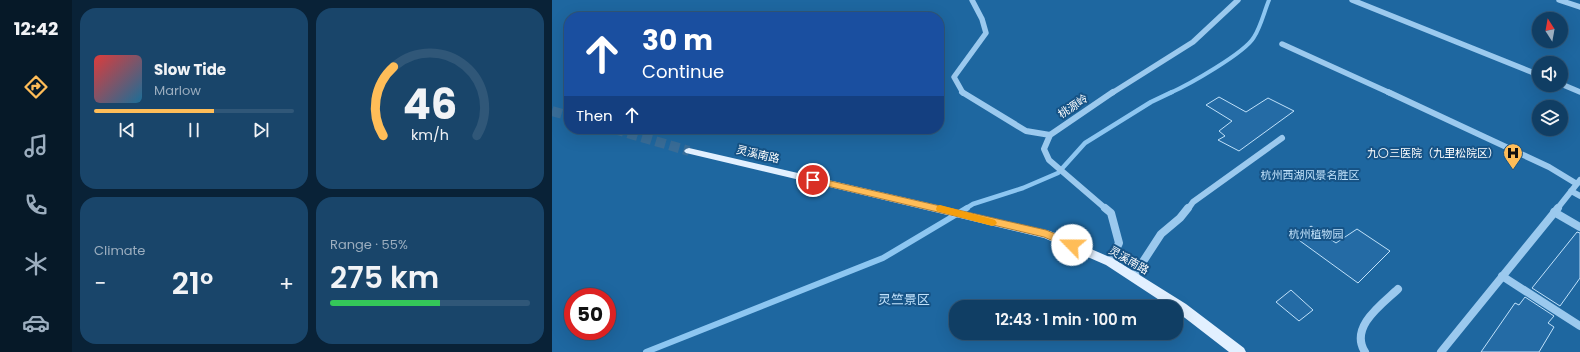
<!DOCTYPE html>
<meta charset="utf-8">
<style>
body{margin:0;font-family:Poppins,"Noto Sans SC",sans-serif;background:#19456a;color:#f1f3f6;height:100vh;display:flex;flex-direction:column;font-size:15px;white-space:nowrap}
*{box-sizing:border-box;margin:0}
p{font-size:13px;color:#9caebf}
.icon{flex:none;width:22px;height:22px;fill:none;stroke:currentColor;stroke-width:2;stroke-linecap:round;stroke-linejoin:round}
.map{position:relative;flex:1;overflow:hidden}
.panel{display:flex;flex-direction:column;gap:8px;padding:8px;background:#092237;width:480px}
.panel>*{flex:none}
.top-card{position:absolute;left:12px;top:12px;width:380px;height:122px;border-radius:16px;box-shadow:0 4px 16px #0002,0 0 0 1px #305778;background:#1a4fa0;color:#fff;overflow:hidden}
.needle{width:26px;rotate:349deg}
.fabs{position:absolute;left:980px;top:12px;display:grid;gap:8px}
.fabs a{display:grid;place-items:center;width:36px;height:36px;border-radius:50%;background:#103e64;box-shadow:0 4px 16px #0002,0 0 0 1px #305778;font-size:20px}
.speed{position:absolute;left:12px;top:288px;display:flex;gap:8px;font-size:20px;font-weight:700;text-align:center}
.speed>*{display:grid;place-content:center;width:52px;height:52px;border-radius:50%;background:#103e64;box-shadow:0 4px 16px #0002,0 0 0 1px #305778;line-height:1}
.speed .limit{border:6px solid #d22;background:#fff;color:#111}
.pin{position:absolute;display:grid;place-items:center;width:34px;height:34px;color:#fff;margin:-17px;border:2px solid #fff;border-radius:50%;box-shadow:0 1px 4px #0007}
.me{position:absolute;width:44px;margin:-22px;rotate:293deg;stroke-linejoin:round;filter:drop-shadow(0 0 3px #0008)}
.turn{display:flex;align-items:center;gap:14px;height:84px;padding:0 12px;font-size:18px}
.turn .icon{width:52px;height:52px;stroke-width:2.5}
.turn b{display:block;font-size:28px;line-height:34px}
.then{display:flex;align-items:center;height:38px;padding:0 12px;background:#0003;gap:8px;font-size:15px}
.big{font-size:30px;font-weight:600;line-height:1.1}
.panel .widget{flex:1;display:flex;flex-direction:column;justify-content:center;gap:6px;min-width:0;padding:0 14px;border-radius:16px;background:#19456a}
.panel .dial{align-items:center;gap:0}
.dial svg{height:104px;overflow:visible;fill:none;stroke:#305778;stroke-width:7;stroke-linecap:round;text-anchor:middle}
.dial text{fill:#f1f3f6;stroke:none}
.song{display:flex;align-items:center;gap:12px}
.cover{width:48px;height:48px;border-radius:6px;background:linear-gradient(135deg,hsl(0 70% 55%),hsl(200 70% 35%))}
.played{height:4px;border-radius:2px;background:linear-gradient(90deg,#ffbd58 60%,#305778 60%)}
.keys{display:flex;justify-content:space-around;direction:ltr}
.heat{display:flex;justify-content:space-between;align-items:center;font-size:22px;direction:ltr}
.charge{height:6px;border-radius:3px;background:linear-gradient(90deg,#34c759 55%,#305778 0)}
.panel .tiles{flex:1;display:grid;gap:8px;grid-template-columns:repeat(2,1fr)}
.trip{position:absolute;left:397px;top:300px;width:234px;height:40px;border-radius:16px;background:#103e64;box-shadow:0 4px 16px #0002,0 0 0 1px #305778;font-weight:600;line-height:40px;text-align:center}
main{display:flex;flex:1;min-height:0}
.tabs{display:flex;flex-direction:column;width:72px;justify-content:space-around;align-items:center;background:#061928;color:#9caebf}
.tabs .icon{width:28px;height:28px}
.tabs .current{color:#ffbd58}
.tabs b{font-size:18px;color:#f1f3f6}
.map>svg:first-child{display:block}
.green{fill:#1e67a0;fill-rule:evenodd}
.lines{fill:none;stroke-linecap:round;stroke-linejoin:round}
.stream-far2{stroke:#8dc6f1;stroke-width:4}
.stream-far1{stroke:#8dc6f1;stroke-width:4.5}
.stream{stroke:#8dc6f1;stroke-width:6}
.building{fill:#246ba5;stroke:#c0e1fa}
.major-tunnel{stroke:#396d98;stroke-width:10;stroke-dasharray:10 4.5;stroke-linecap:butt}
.minor-far2{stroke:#9bc9ee;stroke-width:5.5}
.minor-far1{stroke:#9bc9ee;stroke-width:6}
.minor{stroke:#9bc9ee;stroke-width:8}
.major{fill:#e2f0ff;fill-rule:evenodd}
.route{fill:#ffbd58;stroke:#a67b39}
.slow{fill:#f59e0b}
.labels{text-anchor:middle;stroke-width:4;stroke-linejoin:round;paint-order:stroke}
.street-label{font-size:11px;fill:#fff;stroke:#165386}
.poi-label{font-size:11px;fill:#fff;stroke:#165386;text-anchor:end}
.park-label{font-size:11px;fill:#c0e1fa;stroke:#165386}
.near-park-label{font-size:13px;fill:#c0e1fa;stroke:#165386}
</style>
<main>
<nav class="tabs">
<b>12:42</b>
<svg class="icon current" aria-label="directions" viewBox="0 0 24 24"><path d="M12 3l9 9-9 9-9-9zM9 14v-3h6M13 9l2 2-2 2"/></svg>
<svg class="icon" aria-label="music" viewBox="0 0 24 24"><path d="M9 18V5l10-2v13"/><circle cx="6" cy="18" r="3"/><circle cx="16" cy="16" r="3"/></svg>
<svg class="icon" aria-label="phone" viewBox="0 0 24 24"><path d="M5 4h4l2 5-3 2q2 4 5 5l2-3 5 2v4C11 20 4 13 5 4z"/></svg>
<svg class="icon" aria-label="climate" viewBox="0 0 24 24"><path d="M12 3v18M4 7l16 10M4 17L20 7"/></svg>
<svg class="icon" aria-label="car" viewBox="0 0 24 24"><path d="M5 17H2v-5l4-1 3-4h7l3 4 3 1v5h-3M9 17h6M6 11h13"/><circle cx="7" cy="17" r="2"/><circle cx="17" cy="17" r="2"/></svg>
</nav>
<section class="panel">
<div class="tiles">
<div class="widget">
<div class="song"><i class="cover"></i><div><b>Slow Tide</b><p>Marlow</p></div></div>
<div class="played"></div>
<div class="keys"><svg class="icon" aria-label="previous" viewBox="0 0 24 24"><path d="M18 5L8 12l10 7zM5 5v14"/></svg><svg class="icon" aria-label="pause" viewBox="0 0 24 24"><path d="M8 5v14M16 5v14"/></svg><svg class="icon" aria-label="next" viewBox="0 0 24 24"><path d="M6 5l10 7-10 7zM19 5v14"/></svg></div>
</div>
<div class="widget dial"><svg viewBox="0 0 100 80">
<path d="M14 69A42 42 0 1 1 86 69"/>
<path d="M14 69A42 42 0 0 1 22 16" stroke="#ffbd58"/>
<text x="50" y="56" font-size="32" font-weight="700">46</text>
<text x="50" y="72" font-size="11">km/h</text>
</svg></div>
<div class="widget"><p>Climate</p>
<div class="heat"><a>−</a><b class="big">21°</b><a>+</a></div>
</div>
<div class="widget"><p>Range · 55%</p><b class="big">275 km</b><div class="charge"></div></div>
</div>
</section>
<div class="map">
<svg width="1028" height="352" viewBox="0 0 1028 352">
<rect width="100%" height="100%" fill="#165386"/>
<path class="green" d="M0,0H1028V352H0ZM17,17H387V129H17ZM987,19H1009V41H987ZM987,63H1009V85H987ZM987,107H1009V129H987ZM21,297H55V331H21ZM404,307H624V333H404Z"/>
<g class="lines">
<path class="stream-far2" d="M618,93C636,85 693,53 702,37C709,26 712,12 717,0"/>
<path class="stream-far1" d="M413,209L421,204L471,188L506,173L533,143L599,102L620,92"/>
<path class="stream" d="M94,352L331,258L415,208"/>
</g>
<path class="building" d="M667,97L694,112L716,98L742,111L687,151L666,140L673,136L667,131L680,121L654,105Z
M759,226L784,243L805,229L838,251L806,283L744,238Z
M1025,232L1028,233V278L1008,306L980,288Z
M739,290L761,310L747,321L724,302Z
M973,297L1002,316L996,323L1002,327L987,352H929L963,303L967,305Z"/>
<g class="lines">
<path class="major-tunnel" d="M0,111L17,116
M62,129L137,151"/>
<path class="minor-far2" d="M800,0L987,75
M1007,0L1028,7
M730,44L838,93
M1009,84L1028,92
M411,93L402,77L434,33L430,19L420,0
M560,93L641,42L686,0"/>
<path class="minor-far1" d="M410,92L474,131L498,135
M836,92L997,167L1025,184
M1019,191L1028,196
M554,209L497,160L492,149L498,135L561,92
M636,209L641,202L730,138
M1005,209L1028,180"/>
<path class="minor" d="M553,208L559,213L567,243L558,262
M1002,212L1028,227
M950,276L1028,326
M581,277L609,234L628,218L636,208
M813,352C797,327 830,304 846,289
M889,352L1006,208"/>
<path class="major" d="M137,148L498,231L562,259L634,304L692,348L694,352H677L624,311V307H618L554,265L492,238L134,153L132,151L134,149Z"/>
</g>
<path class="route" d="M261,177L494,230L523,242L525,245L523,248L520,249L492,237L258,182L257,180L258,178Z"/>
<path class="slow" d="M388,205L440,219L443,220L445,223L443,225L440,226L385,211L384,209L385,206Z"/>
<defs>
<g id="hospital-pin" transform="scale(1)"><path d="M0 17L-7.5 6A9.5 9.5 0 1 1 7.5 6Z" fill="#ffbd58" stroke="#165386"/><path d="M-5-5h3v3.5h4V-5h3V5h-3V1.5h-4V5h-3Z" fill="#111"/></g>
</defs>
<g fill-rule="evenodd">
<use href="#hospital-pin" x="961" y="153"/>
</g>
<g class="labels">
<g class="street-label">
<text transform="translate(521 106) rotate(-34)" y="4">桃源岭</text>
<text transform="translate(206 154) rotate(13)" y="4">灵溪南路</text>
<text transform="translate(577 260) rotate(30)" y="4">灵溪南路</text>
</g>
<g class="poi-label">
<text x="947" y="157">九〇三医院（九里松院区）</text>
</g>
<g class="park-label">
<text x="758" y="179">杭州西湖风景名胜区</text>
<text x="764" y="238">杭州植物园</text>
</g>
<g class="near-park-label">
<text x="352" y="304">灵竺景区</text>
</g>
</g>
</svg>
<div class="fabs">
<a><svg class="needle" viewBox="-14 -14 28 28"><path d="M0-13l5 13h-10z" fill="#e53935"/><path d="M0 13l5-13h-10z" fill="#9caebf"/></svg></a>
<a><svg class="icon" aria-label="sound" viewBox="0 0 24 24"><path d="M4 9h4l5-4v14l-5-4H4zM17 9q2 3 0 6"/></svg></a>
<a><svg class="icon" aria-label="layers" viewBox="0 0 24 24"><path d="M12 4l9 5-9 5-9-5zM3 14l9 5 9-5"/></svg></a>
</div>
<div class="speed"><div class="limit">50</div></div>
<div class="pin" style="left:261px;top:180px;background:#d93025"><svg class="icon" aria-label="arrive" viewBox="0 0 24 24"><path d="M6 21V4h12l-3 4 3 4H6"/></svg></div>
<svg class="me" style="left:520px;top:245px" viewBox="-20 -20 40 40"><circle r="19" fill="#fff"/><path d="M0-13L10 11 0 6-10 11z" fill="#ffbd58"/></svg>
<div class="trip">12:43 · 1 min · 100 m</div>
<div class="top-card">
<div class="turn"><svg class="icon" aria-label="ahead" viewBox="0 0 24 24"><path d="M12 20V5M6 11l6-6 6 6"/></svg><div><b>30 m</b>Continue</div></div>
<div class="then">Then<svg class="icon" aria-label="ahead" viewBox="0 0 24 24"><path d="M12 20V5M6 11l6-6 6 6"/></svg></div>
</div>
</div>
</main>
